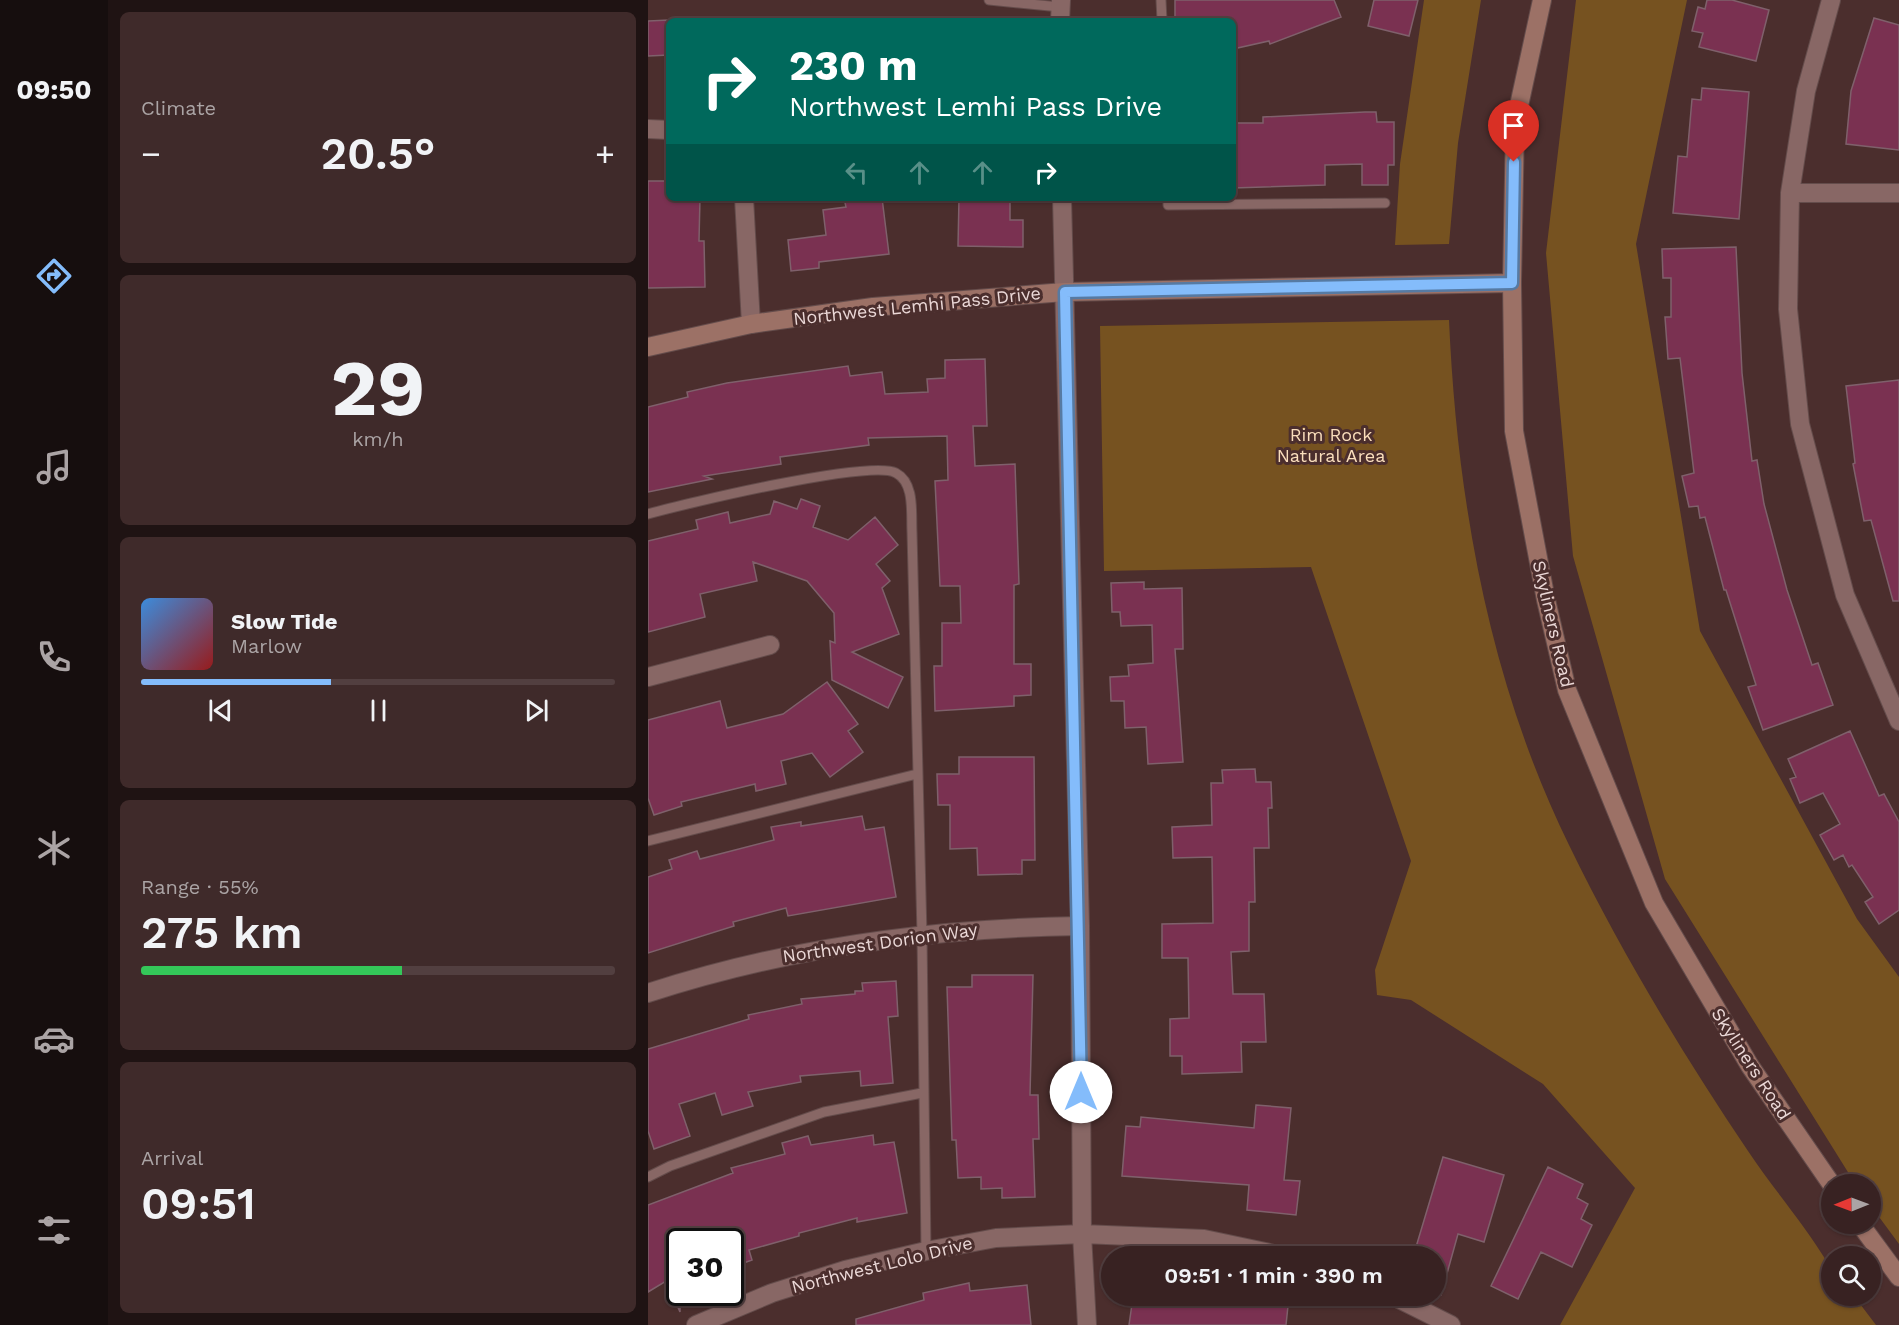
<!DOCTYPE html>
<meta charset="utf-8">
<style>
body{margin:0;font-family:"Work Sans",sans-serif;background:#3f2a2a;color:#f1f3f6;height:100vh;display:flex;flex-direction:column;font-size:22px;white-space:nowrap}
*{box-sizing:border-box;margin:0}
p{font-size:20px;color:#aba4a5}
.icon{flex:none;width:33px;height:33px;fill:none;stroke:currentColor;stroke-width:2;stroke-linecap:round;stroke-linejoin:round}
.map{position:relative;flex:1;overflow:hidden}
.panel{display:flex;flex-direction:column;gap:12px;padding:12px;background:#1f1313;width:540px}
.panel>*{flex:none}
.hud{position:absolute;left:18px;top:18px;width:570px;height:183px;border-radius:9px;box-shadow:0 2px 4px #0004,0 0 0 2px #523f40;background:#00695c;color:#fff;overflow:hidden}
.needle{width:39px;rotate:269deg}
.tools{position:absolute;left:1173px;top:1174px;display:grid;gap:12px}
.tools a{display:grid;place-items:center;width:60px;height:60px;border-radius:50%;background:#382222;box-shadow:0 2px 4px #0004,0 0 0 2px #523f40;font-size:30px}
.speed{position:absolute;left:18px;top:1228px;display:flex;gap:12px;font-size:30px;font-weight:700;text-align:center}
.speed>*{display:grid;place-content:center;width:78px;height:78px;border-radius:50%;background:#382222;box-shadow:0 2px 4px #0004,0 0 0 2px #523f40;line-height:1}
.speed .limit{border:3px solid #111;border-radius:9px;background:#fff;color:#111}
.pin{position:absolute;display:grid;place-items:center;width:51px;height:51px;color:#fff;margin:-62px -26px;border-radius:50% 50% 50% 0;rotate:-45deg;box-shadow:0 0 6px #0007}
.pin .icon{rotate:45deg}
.me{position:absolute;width:66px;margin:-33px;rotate:0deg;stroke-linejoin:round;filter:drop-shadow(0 0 4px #0008)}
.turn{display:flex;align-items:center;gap:21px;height:126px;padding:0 24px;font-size:27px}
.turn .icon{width:78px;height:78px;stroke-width:2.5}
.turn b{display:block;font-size:42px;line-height:51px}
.lanes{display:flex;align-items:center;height:57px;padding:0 24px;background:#0003;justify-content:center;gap:30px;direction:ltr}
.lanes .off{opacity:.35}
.big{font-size:45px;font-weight:600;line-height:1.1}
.panel .widget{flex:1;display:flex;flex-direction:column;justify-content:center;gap:9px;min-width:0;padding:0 21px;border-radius:9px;background:#3f2a2a}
.panel .dial{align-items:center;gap:0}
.dial b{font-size:78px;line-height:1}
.song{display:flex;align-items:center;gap:18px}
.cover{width:72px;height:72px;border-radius:9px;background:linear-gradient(135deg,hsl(210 70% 55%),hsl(0 70% 35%))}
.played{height:6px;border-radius:3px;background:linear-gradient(90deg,#84bcfb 40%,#523f40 40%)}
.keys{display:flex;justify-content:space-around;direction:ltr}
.heat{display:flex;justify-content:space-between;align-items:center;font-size:33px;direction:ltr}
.charge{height:9px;border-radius:4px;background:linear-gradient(90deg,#34c759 55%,#523f40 0)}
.trip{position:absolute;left:453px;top:1246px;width:345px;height:60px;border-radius:30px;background:#382222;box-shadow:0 2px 4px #0004,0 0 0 2px #523f40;font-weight:600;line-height:60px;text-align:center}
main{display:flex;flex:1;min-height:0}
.tabs{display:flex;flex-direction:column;width:108px;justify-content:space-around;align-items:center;background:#160e0e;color:#aba4a5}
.tabs .icon{width:42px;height:42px}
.tabs .selected{color:#84bcfb}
.tabs b{font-size:27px;color:#f1f3f6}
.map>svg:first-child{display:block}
.green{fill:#765220}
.building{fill:#7a3151;stroke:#7f606b;stroke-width:1.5}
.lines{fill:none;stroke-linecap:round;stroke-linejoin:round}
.lane-casing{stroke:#644c4b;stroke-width:11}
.street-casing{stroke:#644c4b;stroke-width:20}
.secondary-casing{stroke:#644c4b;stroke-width:20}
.lane{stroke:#886765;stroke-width:9}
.street{stroke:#886765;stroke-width:18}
.secondary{stroke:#9c7166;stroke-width:18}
.route-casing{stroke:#567aa3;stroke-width:15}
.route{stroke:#84bcfb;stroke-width:10}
.labels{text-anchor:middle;stroke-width:6;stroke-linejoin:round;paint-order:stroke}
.street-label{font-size:18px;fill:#ebd8d7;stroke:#4b2e2d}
.park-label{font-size:18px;fill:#fadebc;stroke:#4b2e2d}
</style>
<main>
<nav class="tabs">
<b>09:50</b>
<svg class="icon selected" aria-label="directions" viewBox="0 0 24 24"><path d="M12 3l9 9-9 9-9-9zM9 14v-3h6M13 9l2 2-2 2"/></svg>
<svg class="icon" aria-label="music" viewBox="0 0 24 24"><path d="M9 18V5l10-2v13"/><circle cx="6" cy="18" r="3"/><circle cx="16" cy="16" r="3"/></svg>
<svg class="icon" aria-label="phone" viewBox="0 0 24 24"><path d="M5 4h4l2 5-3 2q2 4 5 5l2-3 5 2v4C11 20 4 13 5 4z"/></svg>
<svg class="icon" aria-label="climate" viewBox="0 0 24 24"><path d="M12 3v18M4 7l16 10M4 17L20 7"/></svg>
<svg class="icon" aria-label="car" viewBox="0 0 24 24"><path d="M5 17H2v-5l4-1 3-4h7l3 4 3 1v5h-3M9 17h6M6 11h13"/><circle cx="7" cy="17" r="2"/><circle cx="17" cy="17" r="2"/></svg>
<svg class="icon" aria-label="filters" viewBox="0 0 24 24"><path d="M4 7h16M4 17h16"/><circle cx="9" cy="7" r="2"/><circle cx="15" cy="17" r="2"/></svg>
</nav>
<section class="panel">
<div class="widget"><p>Climate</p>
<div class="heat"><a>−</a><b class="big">20.5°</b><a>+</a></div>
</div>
<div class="widget dial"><b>29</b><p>km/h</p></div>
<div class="widget">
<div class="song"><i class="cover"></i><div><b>Slow Tide</b><p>Marlow</p></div></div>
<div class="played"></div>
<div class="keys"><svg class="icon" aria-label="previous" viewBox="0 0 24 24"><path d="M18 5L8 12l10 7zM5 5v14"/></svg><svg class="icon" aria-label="pause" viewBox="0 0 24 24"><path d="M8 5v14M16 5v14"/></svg><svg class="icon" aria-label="next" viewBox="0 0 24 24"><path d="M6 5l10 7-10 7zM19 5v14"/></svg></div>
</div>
<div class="widget"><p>Range · 55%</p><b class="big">275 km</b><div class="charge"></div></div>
<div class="widget"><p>Arrival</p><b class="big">09:51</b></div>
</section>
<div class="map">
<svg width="1251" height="1325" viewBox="0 0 1251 1325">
<rect width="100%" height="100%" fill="#4b2e2d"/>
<path class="green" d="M776,0H833L810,143L801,244L747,245L752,164Z
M928,0H1039L988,244L1052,631L1209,919L1251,977V1244L1223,1206L1222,1185H1208L1017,879L925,556L898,253Z
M801,320C809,500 841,682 921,845C973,952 1034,1053 1100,1151C1126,1190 1157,1225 1181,1265C1186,1272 1184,1287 1184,1296H1206L1228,1325H912L987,1188L895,1084L763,1000L729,995L727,970L763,861L663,567L456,571L452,326Z"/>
<path class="building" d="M527,0H686L693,17L622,44L621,41L585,49V21H527Z
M726,0H770L761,36L720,26Z
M1059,0H1084L1121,10L1108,61L1051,47L1055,33L1044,31L1050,7L1057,9Z
M1226,18L1251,25V150L1198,144L1203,91Z
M0,21L21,20V55L0,56Z
M1054,88L1101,92L1091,219L1025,213L1030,156L1039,157L1044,99L1053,100Z
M717,112H728L729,122H746V165H740V185H714V164L677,165V185L585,188V123H615V117Z
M0,181H21V198H52L51,241H56L57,287L0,288Z
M196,198H234L241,254L171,262V268L143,271L140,240L178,235L175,210L198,207Z
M311,198H345V201L362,202V220H375V247L310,246Z
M1088,247L1094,373L1104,461L1109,460L1116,504L1139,590L1164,665L1170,663L1185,705L1115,730L1100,687L1108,685L1078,590H1076L1057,517L1052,518L1050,506L1041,507L1034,476L1046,473L1032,358L1020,359L1017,317H1023V278H1015L1014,249Z
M337,359L339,426H325L327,466L367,464L371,584L366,585V664H383V695L366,696V706L287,711L286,666H294V623H313L312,586H292L287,481L300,480L299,436L220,438L221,445L132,457L133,464L56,476L64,479L0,492V407L40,397L39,392L79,383L200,366L202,376L234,372L237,394L280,392L279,379L297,378V360Z
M1251,380V601H1245L1223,520L1216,521L1205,464L1207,463L1198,386Z
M153,499L172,506L165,527L200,540L227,517L250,545L228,564L242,581L234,588L251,634L204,652L255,677L240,708L184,680L182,641L187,643L186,613L159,581L105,562L109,581L52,594L57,617L0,632V541L50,529L48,520L80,512L82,523L122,514L126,501L149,509Z
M496,582V589L534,588L535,649H527L535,762L500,764L498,727L477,728L476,701H463L462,677L481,676L480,665L505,663L504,625L473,626L472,612H464L463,583Z
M179,682L210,724L200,731L215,752L182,777L164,753L133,761L138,784L108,791L107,784L33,802L34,806L6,815L0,798V720L72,701L79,728L135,714Z
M1202,731L1231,796L1236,794L1251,822V910L1231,924L1217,902L1225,897L1204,865L1201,867L1195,855L1186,860L1172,835L1192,824L1175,793L1152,803L1142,779L1148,777L1140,759Z
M311,757H386L387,860H374V874L330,875L329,848L302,849V805H290L289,774H311Z
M607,769L608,782H623L624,808H620L621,848H606L607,902H601V951L583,952L585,994H616L618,1042H593L594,1072L534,1074V1056H522V1019L541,1018L540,958H514V924L565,923L564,857L525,858L524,827L564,825L563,783H575L574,770Z
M214,816L217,830L236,827L248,897L140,916L138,908L85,922L86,926L0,953V877L24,869L21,860L49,851L52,859L126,840L123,827L153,822V826Z
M324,975H385L382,1095H390L391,1139H385L387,1197L354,1198V1188L333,1189V1177L310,1178L308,1140H304L299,987H324Z
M248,981L250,1016L240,1017L245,1083L213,1086L212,1071L152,1076L153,1082L100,1092L105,1106L74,1115L67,1093L31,1104L42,1136L6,1149L0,1131V1049L101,1019L100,1015L154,1004L153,999L207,994V991H215L214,983Z
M608,1105L643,1108L636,1180L652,1181L648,1215L599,1210L601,1185L474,1176L478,1126L492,1127L493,1117L606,1128Z
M225,1135L226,1145L246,1142L259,1213L209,1222V1218L151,1233V1236L101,1250L104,1260L82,1268V1242H32V1312L18,1281L0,1292V1205L85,1173L83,1168L137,1154L134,1143L160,1136L163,1145Z
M795,1157L856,1175L836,1242L810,1234L793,1295L788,1294V1257H765Z
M900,1167L935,1184L929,1198L940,1204L933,1219L944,1225L924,1267L893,1252L870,1299L843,1286Z
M321,1283L322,1291L379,1285L383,1325H208V1319L276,1300L275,1293Z
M499,1296H569L640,1306L638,1325H481L485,1297L499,1299Z"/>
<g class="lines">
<g class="lane-casing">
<path id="lane" d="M341,0L412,7
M513,0L514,21
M520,198V205L737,203
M0,514C36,504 223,459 248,473C267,483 263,513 264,532L274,935L278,1251
M0,841L269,774
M0,1177L22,1166L176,1112L274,1093"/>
</g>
<g class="street-casing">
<path id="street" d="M1183,0L1158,91L1142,193L1140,309L1152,424L1197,595L1251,721
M412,21L413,0
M0,129L21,130
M1142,193H1251
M96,198L103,324
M414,198L432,926L434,1234L439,1325
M0,677L122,645
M0,993C141,947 284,928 432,926
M745,1296L803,1325
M48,1325L124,1293L197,1270L278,1251L348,1238L434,1234L556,1239L640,1257"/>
</g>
<g class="secondary-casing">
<path id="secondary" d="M894,0L867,124L864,283L866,431L898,600L919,690L1006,903L1102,1066L1184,1185
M0,347L103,324L225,307L417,292L864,283
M1212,1224L1251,1277"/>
</g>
<use href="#lane" class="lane"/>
<use href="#street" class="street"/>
<use href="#secondary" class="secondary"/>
</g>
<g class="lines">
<g class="route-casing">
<path id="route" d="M433,1092L417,292L864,283L866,162"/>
</g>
<use href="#route" class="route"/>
</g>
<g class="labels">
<g class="street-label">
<text transform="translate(269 306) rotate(-6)" y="6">Northwest Lemhi Pass Drive</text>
<text transform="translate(905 624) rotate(77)" y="6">Skyliners Road</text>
<text transform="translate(232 943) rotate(-8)" y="6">Northwest Dorion Way</text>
<text transform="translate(1103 1064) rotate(57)" y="6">Skyliners Road</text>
<text transform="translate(234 1265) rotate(-14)" y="6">Northwest Lolo Drive</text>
</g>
<g class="park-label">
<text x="683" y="441">Rim Rock<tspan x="683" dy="21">Natural Area</tspan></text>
</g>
</g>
</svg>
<div class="tools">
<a><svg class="needle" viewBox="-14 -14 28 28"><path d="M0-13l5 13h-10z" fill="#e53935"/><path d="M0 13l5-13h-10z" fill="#aba4a5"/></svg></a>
<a><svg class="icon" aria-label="search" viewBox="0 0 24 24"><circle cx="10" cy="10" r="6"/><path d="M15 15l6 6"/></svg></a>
</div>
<div class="speed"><div class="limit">30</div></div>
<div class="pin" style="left:866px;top:162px;background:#d93025"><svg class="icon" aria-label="arrive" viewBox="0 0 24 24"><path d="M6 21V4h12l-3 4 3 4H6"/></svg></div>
<svg class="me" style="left:433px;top:1092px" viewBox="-20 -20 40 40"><circle r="19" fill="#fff"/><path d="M0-13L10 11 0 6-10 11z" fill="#84bcfb"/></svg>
<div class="trip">09:51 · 1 min · 390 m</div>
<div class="hud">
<div class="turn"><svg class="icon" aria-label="right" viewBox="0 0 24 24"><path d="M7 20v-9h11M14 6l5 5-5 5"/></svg><div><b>230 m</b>Northwest Lemhi Pass Drive</div></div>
<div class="lanes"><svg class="icon off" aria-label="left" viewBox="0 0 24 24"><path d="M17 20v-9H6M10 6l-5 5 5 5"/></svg><svg class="icon off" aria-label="ahead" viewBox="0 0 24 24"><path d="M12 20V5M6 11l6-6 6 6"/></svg><svg class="icon off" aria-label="ahead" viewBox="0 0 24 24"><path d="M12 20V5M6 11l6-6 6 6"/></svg><svg class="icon" aria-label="right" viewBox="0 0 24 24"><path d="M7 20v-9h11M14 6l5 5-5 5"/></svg></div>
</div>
</div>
</main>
